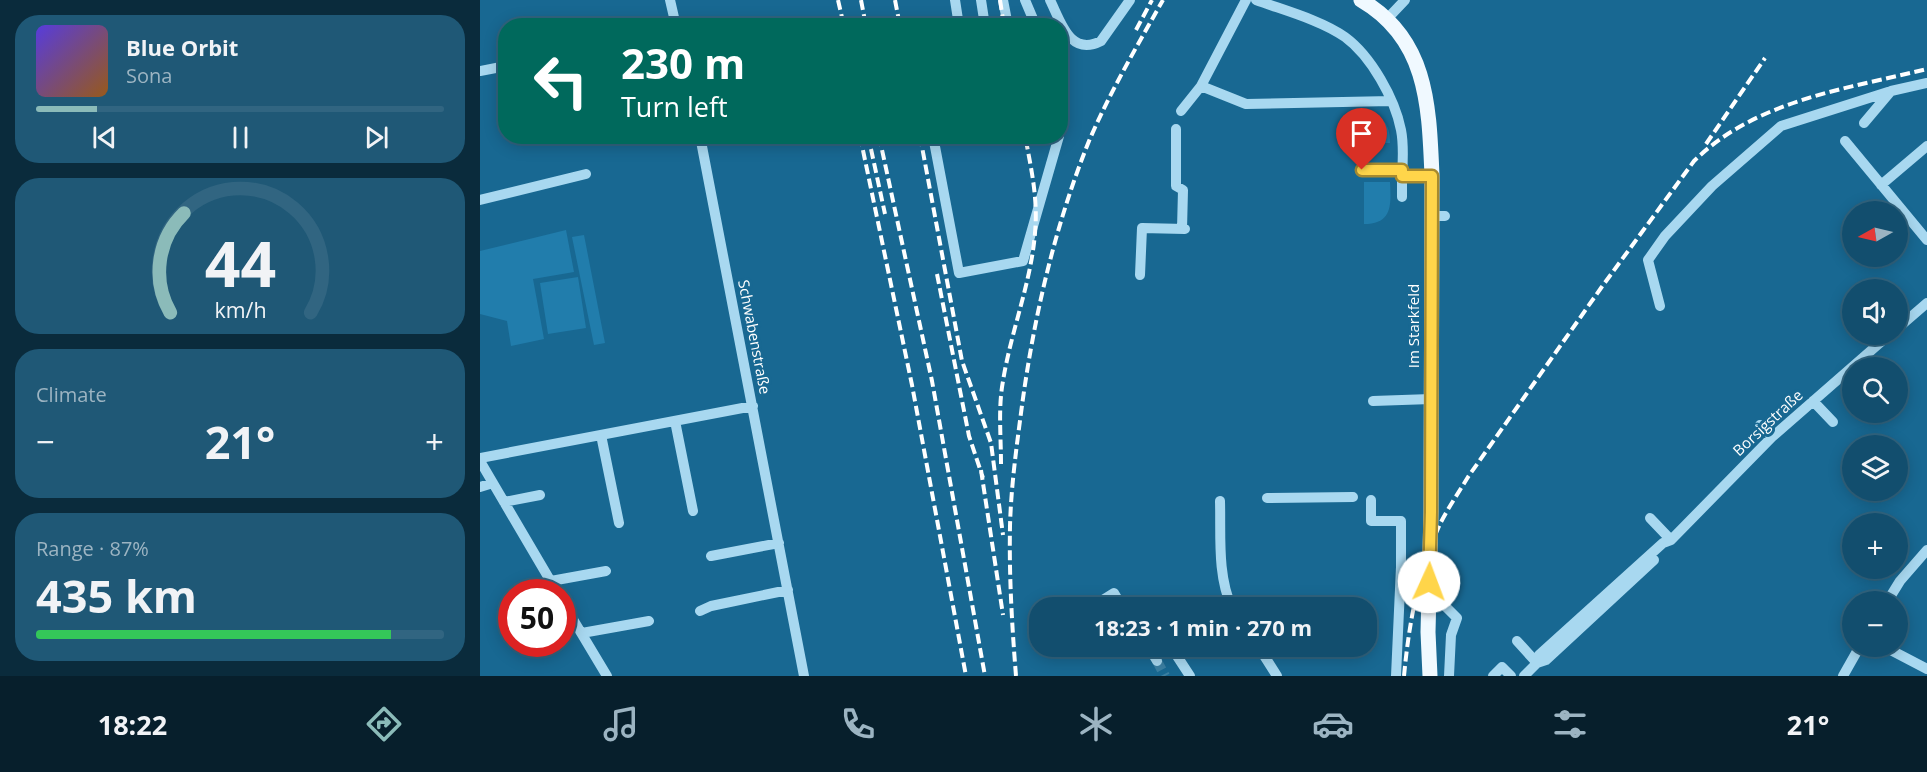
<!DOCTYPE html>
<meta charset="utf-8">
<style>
body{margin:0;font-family:"Open Sans",sans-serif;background:#1f5876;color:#f1f3f6;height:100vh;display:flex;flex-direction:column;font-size:22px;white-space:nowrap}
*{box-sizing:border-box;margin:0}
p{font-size:20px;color:#9cb4c2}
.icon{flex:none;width:33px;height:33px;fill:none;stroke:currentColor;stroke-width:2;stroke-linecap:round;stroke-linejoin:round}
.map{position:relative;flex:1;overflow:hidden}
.sheet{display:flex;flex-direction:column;gap:15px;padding:15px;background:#0a2b3c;width:480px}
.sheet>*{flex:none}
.top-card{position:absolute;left:18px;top:18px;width:570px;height:126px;border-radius:24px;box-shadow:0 3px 15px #0003,0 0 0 2px #316581;background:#00695c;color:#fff;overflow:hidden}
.needle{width:39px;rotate:262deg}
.buttons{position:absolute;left:1362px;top:201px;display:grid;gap:12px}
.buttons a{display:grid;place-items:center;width:66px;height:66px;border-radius:50%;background:#124e6e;box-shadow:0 3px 15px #0003,0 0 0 2px #316581;font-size:30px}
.speed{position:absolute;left:18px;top:579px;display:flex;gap:12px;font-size:30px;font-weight:700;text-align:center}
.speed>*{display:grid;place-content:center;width:78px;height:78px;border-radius:50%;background:#124e6e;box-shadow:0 3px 15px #0003,0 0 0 2px #316581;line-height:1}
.speed .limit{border:9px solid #d22;background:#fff;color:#111}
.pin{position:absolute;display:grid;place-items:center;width:51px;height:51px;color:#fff;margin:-62px -26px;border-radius:50% 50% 50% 0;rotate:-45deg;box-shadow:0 0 6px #0007}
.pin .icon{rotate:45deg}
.me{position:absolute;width:66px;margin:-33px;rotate:2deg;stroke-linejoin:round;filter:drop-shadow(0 0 4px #0008)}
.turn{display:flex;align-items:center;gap:21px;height:126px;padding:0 24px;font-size:27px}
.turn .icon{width:78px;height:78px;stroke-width:2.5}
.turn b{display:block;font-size:42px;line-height:51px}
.big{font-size:45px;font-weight:700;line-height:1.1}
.sheet .widget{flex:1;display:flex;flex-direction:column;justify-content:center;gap:9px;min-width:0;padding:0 21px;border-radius:24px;background:#1f5876}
.sheet .dial{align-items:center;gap:0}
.dial svg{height:156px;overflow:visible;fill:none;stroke:#316581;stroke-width:7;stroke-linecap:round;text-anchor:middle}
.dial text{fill:#f1f3f6;stroke:none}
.song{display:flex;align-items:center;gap:18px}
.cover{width:72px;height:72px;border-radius:9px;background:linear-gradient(135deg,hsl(250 70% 55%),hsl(30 70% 35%))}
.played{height:6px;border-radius:3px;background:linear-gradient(90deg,#8bbbb9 15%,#316581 15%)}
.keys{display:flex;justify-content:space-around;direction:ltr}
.heat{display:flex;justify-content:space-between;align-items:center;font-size:33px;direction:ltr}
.charge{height:9px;border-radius:4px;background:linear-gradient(90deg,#34c759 87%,#316581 0)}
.trip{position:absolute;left:549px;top:597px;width:348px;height:60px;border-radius:24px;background:#124e6e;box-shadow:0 3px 15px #0003,0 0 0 2px #316581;font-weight:700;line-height:60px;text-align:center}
.menu{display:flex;height:96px;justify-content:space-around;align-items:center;background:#071f2c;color:#9cb4c2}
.menu .icon{width:42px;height:42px}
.menu .on{color:#8bbbb9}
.menu b{font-size:27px;color:#f1f3f6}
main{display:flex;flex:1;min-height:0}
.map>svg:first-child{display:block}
.green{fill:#217dac}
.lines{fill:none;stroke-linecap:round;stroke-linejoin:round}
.minor-tunnel{stroke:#3b7fa2;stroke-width:10;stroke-dasharray:10 5;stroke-linecap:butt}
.minor{stroke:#a8d8f0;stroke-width:10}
.major{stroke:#f0f9ff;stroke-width:15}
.rail{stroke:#fff;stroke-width:4;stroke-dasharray:10 4.5;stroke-linecap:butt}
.route-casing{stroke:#a68a30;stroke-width:15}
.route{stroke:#ffd54a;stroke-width:10}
.labels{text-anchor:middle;stroke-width:6;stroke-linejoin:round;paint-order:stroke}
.street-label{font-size:15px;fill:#fff;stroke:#186892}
</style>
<main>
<section class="sheet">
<div class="widget">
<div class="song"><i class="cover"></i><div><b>Blue Orbit</b><p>Sona</p></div></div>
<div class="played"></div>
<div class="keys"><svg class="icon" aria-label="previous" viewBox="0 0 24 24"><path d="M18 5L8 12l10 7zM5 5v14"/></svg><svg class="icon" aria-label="pause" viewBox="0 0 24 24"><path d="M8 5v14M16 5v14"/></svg><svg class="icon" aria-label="next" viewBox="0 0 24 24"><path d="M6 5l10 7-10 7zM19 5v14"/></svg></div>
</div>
<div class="widget dial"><svg viewBox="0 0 100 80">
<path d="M14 69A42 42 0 1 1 86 69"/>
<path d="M14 69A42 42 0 0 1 21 18" stroke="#8bbbb9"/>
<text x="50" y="56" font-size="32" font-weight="700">44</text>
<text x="50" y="72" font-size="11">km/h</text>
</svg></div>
<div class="widget"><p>Climate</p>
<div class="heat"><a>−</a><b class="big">21°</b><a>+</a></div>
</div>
<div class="widget"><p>Range · 87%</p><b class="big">435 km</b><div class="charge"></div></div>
</section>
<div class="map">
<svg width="1447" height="676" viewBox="0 0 1447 676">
<rect width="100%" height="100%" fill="#186892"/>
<path class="green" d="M892,114C907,119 910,129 910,143H901V128H892Z
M884,182H910C911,204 913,224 884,224Z
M86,230L94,272L53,279L64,339L31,346L27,321L0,314V251Z
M104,235L125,343L114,345L92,237Z
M98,277L106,328L68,334L60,283Z"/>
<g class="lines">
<path class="minor-tunnel" d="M677,661L685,676"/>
<path class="minor" d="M190,0L196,26
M475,0L479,26
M501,0L505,26
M523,0L528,26
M545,0L556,26
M570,0C581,22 590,57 621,41L650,0
M766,0L721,86L766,104L911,101
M776,0C803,10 841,20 865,37C891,56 915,99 921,130C924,145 923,161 922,176H952
M907,19L925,0
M0,71L26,66
M701,111L721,86
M1384,123L1411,91
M696,129V186L703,190L702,229
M220,136L324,676
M453,136L479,273L543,261L579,136
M1365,141L1447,240
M882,170H922
M922,176V197
M1401,185L1447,146
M0,200L106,174
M952,216H965
M660,275L662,228L705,229
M1180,306L1168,260L1185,236L1232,186L1301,126L1411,91L1447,83
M1418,328L1447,303
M893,401L951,399
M1333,401L1353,422
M195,421L213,511
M1280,425L1292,437
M121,435L139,523
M0,458L273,406
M0,461L77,592
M0,487L13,483
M787,498L873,497
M891,500V521H921V567L916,676
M740,501C741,536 737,575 752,608
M24,502L60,495
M1170,518L1191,540
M231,556L299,543
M921,567H949
M71,581L126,571
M949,591H954L961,602L977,618L971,635L969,676
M954,591L969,580
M82,601L127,676
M1407,602L1420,581L1447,550
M610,608L634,593L643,608
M220,611L231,606L308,590
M102,633L169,621
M1037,641L1057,663
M668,646L677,661
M778,646L797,676
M1403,646L1447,669
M695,653L710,676
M1057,663L1059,655L1183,543L1191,540L1292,437L1410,334
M1013,676L1022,667L1031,676
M1044,676L1057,663L1066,660L1174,560
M1363,676L1380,646"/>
<path class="major" d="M881,0C948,39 949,106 952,176L951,512L948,632L950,676"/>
<path class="rail" d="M358,0L364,26
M381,0L386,26
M415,0L420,26
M520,0L524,26
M656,30L672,0
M380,136L432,385L486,676
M399,136L452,381L505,676
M440,136L482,361L511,443L523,535
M1226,144L1285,58
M391,149L405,214
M457,274L489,436L503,478
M521,464C521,436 518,408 523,381C531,331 551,283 555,233C558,201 552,172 546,141
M501,470L523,615
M536,676C532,626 529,576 530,526C531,488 536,451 541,413C553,321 574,228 609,141C630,92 657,46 683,0
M924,676C929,623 938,573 960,524C968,508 979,492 988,477L1121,288L1214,161C1276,100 1366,89 1447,69"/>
</g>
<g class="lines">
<g class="route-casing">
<path id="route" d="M882,170H922V176H952L951,512L949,582"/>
</g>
<use href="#route" class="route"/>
</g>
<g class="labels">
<g class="street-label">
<text transform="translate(934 326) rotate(-90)" y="5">Im Starkfeld</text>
<text transform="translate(274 337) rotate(79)" y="5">Schwabenstraße</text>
<text transform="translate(1288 423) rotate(-43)" y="5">Borsigstraße</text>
</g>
</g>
</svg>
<div class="buttons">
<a><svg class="needle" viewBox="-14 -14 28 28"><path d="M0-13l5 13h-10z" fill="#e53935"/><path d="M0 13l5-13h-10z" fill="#9cb4c2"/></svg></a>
<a><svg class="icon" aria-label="sound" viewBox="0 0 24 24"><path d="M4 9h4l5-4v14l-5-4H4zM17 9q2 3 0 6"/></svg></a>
<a><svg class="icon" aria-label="search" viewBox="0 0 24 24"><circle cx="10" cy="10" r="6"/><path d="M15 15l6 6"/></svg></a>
<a><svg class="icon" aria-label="layers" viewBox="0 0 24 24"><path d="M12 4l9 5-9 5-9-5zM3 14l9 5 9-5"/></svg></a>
<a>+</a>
<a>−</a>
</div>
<div class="speed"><div class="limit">50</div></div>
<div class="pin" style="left:882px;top:170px;background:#d93025"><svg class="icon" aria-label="arrive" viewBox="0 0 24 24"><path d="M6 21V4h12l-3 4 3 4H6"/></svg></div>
<svg class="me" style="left:949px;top:582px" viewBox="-20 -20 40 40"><circle r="19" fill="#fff"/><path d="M0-13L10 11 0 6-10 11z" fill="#ffd54a"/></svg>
<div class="trip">18:23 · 1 min · 270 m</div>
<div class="top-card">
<div class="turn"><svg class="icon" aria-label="left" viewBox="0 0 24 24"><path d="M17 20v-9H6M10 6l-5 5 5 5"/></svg><div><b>230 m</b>Turn left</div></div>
</div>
</div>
</main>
<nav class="menu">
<b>18:22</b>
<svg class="icon on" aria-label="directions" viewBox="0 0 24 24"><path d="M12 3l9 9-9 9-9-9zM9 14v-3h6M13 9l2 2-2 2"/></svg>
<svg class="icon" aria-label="music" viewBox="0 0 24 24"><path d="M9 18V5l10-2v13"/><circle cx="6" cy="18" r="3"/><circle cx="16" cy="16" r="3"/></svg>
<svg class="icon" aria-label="phone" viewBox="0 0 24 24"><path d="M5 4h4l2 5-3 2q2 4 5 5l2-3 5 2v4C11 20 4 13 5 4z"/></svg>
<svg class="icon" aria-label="climate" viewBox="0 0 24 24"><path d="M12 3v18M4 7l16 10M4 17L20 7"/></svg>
<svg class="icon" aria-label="car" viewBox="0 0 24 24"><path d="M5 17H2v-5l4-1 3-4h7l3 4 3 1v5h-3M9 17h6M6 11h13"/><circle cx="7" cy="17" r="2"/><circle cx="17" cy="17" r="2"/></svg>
<svg class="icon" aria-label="filters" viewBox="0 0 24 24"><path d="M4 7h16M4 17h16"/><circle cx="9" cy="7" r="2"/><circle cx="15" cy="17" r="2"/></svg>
<b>21°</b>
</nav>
